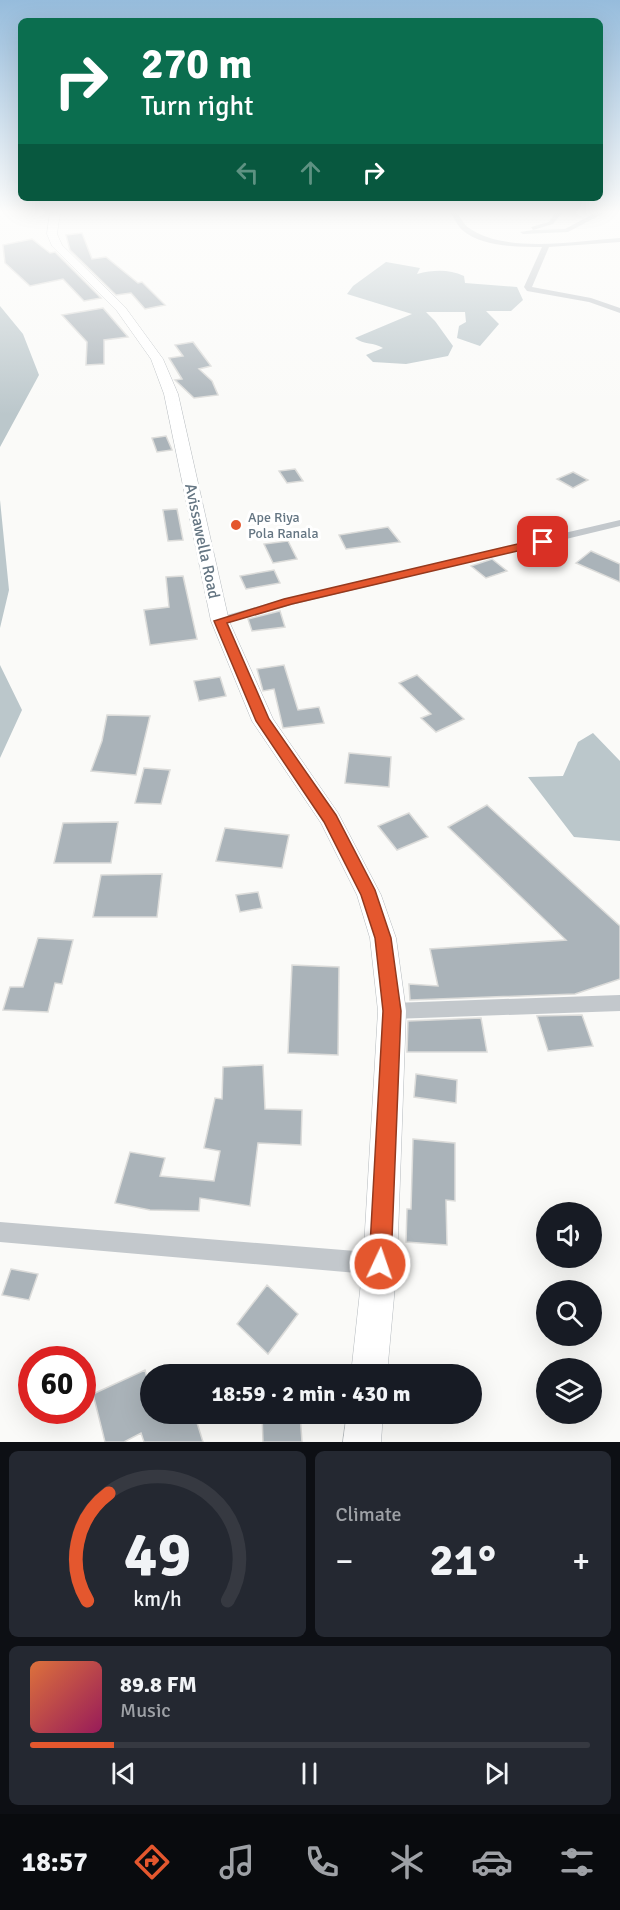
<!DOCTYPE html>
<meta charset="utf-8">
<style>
body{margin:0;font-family:Signika,sans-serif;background:#242831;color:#f1f3f6;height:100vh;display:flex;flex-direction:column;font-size:22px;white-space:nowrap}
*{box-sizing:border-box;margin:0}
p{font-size:20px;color:#9ea1a6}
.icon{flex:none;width:33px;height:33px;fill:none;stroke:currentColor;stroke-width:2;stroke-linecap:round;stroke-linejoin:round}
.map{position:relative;height:1442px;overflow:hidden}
.sheet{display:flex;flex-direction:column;gap:9px;padding:9px;background:#0d0f14;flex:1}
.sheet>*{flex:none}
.guide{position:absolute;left:18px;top:18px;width:585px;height:183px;border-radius:9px;box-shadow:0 6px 24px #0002;background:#0b6e4f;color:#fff;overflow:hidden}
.buttons{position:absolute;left:536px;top:1202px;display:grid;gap:12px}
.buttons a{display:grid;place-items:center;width:66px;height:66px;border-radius:50%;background:#171b24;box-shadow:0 6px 24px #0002;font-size:30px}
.speed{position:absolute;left:18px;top:1346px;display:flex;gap:12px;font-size:30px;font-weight:700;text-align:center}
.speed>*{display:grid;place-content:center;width:78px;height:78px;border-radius:50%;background:#171b24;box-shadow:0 6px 24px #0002;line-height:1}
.speed .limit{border:9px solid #d22;background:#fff;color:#111}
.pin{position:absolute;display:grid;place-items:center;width:51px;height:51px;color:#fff;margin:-26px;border-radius:12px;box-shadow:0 3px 9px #0006}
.me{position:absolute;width:66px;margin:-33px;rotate:3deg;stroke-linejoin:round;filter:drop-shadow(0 0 4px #0008)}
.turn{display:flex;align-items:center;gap:21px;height:126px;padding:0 24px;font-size:27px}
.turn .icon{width:78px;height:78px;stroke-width:2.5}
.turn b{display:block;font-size:42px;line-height:51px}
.lanes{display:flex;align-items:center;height:57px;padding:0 24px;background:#0003;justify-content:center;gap:30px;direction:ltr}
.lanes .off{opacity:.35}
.big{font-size:45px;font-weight:800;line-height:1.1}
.sheet .tile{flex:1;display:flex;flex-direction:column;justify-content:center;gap:9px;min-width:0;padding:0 21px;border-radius:9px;background:#242831}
.sheet .dial{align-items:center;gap:0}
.dial svg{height:156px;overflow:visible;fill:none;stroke:#363941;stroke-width:7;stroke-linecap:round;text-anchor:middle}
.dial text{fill:#f1f3f6;stroke:none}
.song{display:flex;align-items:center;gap:18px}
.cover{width:72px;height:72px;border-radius:9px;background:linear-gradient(135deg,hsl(20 70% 55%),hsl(330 70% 35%))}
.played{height:6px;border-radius:3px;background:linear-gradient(90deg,#e4572e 15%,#363941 15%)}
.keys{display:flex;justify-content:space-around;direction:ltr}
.heat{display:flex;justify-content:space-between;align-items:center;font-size:33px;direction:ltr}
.sheet .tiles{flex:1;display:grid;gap:9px;grid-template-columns:1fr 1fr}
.tile:last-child{grid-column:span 2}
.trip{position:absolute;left:140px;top:1364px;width:342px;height:60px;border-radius:30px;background:#171b24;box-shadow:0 6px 24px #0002;font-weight:800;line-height:60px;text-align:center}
.tabs{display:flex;height:96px;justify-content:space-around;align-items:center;background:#090b0e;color:#9ea1a6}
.tabs .icon{width:42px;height:42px}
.tabs .on{color:#e4572e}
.tabs b{font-size:27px;color:#f1f3f6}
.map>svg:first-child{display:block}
.water{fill:#bbc7cb}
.building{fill:#aab3b9;stroke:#dcdcda;stroke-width:1.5}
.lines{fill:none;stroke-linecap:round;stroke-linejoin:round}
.primary-casing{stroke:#b5babe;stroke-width:1}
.minor{fill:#c3c8cc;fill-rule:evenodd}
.primary{fill:#fff;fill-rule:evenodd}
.route{fill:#e4572e;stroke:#94391e;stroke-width:1.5}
.poi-dot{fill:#e4572e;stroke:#fff;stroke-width:2}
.labels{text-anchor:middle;stroke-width:6;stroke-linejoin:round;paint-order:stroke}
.far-poi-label{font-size:14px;fill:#657683;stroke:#fff;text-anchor:start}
.street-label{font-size:16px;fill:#657683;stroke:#fff}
</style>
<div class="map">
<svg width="620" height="1442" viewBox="0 0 620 1442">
<rect width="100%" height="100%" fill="#fafaf8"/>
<path class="water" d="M386,262L420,268L417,274C434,270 448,269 464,276L465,283L517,287L523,300L511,311H486L499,324L480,346L457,338L459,326L466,322L465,312H426L435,321L453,346L448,356L406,364L373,362L366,355L383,348C374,342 364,345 355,338L412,314L347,294L353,286Z
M0,306L23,334L39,375L0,447Z
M0,500L9,590L0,628Z
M0,665L22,710L0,758Z
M593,733L620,761V841L574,837L528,777L563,776L578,742Z"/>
<path class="building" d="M82,233L92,259L106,257L138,283L142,282L165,305L145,309L131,293L116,295L70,250L66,235Z
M32,239L50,253L55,252L101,298L84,301L63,279L30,286L5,263L3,245Z
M103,308L128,337L104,340V364L86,365L87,342L62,315Z
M193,342L211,366L199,369L212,381L218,395L194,398L175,380L182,379L169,358L183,356L175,345Z
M166,436L172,450L157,452L152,438Z
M295,469L303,481L287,483L279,471Z
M573,472L588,480L573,488L557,479Z
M177,509L183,540L168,541L163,510Z
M388,527L400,542L346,549L339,535Z
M288,541L297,559L273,563L264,544Z
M591,551L620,564V582L576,563Z
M492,559L507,571L486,578L471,566Z
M274,570L280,583L246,589L240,576Z
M183,576L197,639L150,645L144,610L169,607L166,577Z
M280,611L285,627L252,631L248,619Z
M284,665L298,710L319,707L324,723L283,728L274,689L263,691L257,669Z
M417,675L464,719L436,732L421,718L431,714L399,683Z
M220,677L226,696L199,701L194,681Z
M107,715L150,716L136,775L91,771L102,741Z
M349,753L391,757L389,787L345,783Z
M144,768L170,770L161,804L135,803Z
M487,805L620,926V979L575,994L410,1000L409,984L438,986L430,949L566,940L448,827Z
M409,813L428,837L397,850L378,826Z
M118,822L111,863H54L63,823Z
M225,828L289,835L282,868L216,861Z
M162,874L157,917H93L101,875Z
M258,892L262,908L240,912L236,895Z
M38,938L73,940L62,984L55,983L48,1012L3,1010L10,987H23Z
M292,965L339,967L338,1055L288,1053Z
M582,1015L593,1046L548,1051L537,1016Z
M481,1018L487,1052H407L408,1021Z
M263,1065L265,1109L302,1110L301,1145L258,1143L250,1206L200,1198L199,1211L150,1210L115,1203L130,1152L165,1158L160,1176L214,1181L220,1151L204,1148L215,1098L222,1099L223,1067Z
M416,1074L457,1080L456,1103L414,1097Z
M413,1139L455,1143V1201L446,1200L447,1245L406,1242L407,1209H411Z
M11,1269L38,1274L29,1300L2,1295Z
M267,1285L298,1314L268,1354L237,1324Z
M145,1370L150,1389V1413H194L203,1442H144L141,1433L124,1442H105L93,1394Z
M262,1413H300L302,1442H263Z"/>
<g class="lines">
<g class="primary-casing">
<path id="primary" d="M50,213H60L57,234L62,245L125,307L163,359L178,394L229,621L273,719L338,813L381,895L396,938L406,1011L397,1264L387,1374H351L363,1264L378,1011L370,938L357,895L321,823L252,721L211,621L164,394L151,359L117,311L52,246L47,234Z
M347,1413H383L381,1442H343Z"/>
</g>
<path class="minor" d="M451,213H457C461,218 464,225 469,228C506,254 576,241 620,238V242L549,247L532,287L591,298L620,308V313L589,302L527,291L524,287L542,247C517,247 482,247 462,230C458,226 454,218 451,213Z
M555,213H562L553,224L533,230L565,229L595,213H604L568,232L523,234L520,232L533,230L531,227L549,222Z
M620,520V526L291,605L220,625L214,621L216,618L288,598Z
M620,995V1011L392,1019L386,1017L383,1011L386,1005L392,1003Z
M0,1222L380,1253L388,1256L391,1264L388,1272L380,1275L0,1242Z"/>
<use href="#primary" class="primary"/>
</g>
<linearGradient id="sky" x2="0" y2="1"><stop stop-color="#96bcdc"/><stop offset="0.51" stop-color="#fdfdfc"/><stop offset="1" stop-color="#fdfdfc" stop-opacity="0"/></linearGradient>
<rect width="620" height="415" fill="url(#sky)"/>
<path class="route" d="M543,538L549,542L547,544L292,604L227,623L269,719L336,815L375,890L391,938L401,1011L391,1264L388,1272L380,1275L373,1272L369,1264L383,1011L375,938L361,895L324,822L256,721L214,621L284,599Z"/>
<circle class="poi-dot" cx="236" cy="525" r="6"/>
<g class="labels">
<g class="far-poi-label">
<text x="248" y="522">Ape Riya<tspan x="248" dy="16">Pola Ranala</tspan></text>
</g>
<g class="street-label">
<text transform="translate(203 541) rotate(78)" y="6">Avissawella Road</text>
</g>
</g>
</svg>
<div class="buttons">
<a><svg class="icon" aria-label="sound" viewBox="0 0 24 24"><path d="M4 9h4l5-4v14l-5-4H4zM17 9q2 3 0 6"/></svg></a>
<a><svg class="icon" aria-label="search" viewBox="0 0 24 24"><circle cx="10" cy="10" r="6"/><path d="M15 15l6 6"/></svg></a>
<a><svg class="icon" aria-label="layers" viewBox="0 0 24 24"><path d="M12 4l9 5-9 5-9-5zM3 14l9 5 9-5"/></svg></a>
</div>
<div class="speed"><div class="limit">60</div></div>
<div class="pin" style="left:543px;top:542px;background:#d93025"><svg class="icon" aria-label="arrive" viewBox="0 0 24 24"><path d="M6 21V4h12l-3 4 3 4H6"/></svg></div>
<svg class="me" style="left:380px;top:1264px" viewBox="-20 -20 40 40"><circle r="17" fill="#e4572e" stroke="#fff" stroke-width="3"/><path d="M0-11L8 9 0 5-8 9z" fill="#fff"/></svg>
<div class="trip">18:59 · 2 min · 430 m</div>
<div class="guide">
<div class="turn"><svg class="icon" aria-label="right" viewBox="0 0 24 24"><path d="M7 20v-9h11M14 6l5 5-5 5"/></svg><div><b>270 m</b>Turn right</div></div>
<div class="lanes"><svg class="icon off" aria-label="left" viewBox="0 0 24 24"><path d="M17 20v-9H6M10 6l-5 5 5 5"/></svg><svg class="icon off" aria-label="ahead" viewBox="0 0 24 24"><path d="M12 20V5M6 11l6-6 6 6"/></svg><svg class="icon" aria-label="right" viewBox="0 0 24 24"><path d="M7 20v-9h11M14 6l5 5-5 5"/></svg></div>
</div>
</div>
<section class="sheet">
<div class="tiles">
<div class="tile dial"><svg viewBox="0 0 100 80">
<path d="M14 69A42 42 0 1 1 86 69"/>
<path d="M14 69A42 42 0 0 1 25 14" stroke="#e4572e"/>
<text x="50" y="56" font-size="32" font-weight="700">49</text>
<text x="50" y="72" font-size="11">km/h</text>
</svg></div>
<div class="tile"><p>Climate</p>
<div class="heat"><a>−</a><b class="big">21°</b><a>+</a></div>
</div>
<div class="tile">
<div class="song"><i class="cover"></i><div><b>89.8 FM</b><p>Music</p></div></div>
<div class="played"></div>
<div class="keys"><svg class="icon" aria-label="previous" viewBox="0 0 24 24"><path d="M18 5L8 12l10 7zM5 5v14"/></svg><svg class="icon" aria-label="pause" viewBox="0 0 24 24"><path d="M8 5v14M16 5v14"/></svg><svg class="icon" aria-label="next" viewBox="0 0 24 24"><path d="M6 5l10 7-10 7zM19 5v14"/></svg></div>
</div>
</div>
</section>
<nav class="tabs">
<b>18:57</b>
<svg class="icon on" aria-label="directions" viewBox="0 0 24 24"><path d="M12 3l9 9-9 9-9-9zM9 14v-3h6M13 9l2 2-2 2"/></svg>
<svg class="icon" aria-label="music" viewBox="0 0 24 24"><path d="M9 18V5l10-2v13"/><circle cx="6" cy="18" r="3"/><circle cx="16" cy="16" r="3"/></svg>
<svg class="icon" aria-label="phone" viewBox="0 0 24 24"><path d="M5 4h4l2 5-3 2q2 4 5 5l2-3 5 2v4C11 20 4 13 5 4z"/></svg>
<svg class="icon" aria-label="climate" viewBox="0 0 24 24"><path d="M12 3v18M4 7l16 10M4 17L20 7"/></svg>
<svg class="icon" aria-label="car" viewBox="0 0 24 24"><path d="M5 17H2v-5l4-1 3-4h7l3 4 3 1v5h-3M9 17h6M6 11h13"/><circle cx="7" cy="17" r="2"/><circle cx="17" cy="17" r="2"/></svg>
<svg class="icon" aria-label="filters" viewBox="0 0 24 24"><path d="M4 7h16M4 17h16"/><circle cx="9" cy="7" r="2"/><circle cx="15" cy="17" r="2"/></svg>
</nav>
